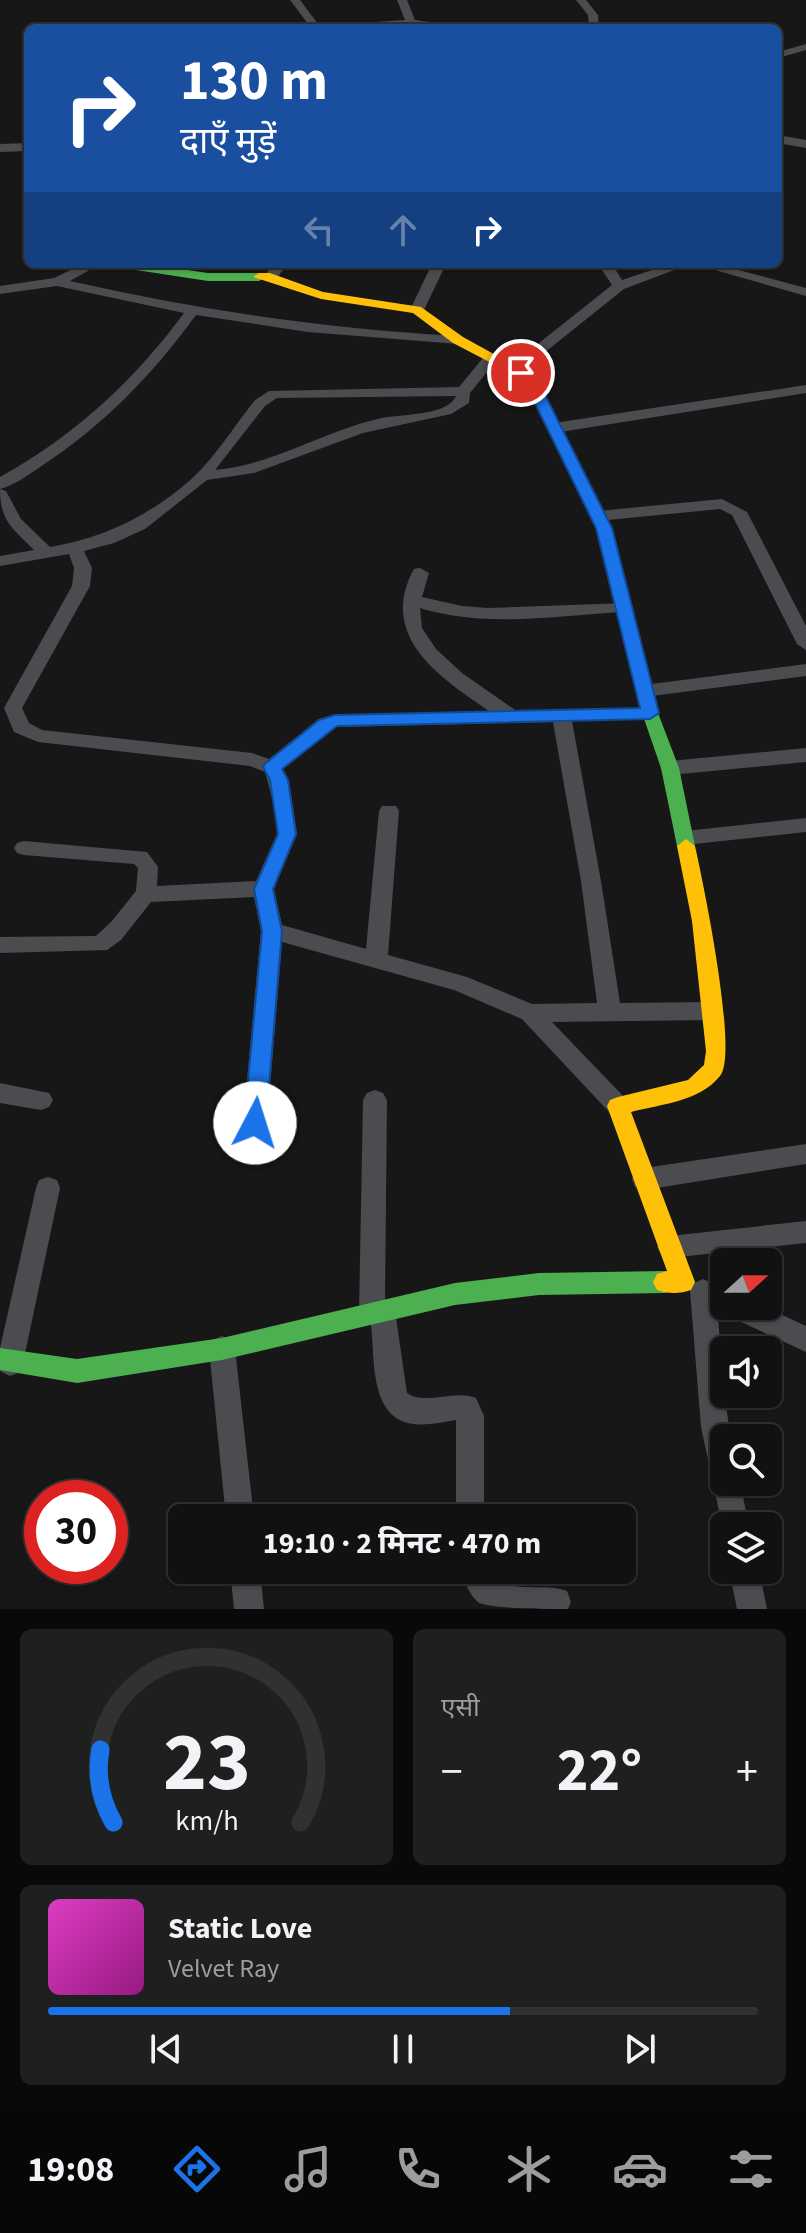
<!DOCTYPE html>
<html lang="hi">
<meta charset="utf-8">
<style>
body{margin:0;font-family:"Source Sans 3","Noto Sans Devanagari",sans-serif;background:#1e1f1f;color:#f1f3f6;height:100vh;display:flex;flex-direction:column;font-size:30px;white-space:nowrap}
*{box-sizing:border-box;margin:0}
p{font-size:26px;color:#9c9d9f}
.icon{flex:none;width:44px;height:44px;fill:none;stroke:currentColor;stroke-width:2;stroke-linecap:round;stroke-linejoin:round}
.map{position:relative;height:1609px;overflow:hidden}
.details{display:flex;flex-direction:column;gap:20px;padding:20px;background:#090909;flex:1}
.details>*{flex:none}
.top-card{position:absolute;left:24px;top:24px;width:758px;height:244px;border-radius:12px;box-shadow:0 2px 6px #0004,0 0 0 2px #303131;background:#1a4fa0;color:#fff;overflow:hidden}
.needle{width:52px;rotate:69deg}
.controls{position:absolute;left:710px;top:1248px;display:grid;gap:16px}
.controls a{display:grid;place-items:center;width:72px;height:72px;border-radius:12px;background:#111;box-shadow:0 2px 6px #0004,0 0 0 2px #303131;font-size:40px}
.speed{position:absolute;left:24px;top:1480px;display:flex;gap:16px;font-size:40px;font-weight:700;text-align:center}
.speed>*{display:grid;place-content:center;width:104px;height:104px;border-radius:50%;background:#111;box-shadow:0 2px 6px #0004,0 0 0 2px #303131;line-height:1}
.speed .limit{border:12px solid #d22;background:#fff;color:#111}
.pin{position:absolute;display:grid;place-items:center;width:68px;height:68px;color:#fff;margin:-34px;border:4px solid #fff;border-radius:50%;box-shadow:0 2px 8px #0007}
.me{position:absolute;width:88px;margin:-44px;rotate:5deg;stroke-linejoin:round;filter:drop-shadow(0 0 6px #0008)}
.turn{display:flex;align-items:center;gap:28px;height:168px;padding:0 24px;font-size:36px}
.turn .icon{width:104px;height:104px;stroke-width:2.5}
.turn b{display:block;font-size:56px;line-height:68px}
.lanes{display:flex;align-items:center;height:76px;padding:0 24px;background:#0003;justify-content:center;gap:40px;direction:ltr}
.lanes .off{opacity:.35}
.big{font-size:60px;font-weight:700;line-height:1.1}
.details .tile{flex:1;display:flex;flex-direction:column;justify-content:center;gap:12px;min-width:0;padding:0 28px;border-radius:12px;background:#1e1f1f}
.details .dial{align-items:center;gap:0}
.dial svg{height:208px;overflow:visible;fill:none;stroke:#303131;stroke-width:7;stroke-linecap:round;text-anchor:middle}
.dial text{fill:#f1f3f6;stroke:none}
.song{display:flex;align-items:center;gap:24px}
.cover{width:96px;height:96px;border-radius:12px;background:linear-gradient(135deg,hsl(310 70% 55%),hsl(310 70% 35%))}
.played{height:8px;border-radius:4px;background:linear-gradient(90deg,#1a73e8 65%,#303131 65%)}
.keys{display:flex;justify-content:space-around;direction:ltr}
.heat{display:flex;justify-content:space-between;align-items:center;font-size:44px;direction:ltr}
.details .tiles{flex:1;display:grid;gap:20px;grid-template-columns:1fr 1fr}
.tile:last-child{grid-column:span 2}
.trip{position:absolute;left:168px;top:1504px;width:468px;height:80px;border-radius:12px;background:#111;box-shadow:0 2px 6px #0004,0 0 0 2px #303131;font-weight:700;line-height:80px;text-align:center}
.dock{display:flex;height:128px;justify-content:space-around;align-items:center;background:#070707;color:#9c9d9f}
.dock .icon{width:56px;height:56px}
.dock .active{color:#1a73e8}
.dock b{font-size:36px;color:#f1f3f6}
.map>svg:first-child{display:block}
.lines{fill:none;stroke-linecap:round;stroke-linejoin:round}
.street{fill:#4b4c50;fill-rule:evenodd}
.fast{fill:#4caf50;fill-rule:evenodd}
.slow{fill:#ffc107;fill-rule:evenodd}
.route{fill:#1a73e8;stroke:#114b97;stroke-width:2}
</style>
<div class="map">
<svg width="806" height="1609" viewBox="0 0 806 1609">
<rect width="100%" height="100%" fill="#171717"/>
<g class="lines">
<path class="street" d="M290,0H300L321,28H311Z
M397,0H407L415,20L471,28H328L333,25L405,20Z
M576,0H586L598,15L599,28H589L588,15Z
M806,44V50L778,58V52Z
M778,135L806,140V148L778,143Z
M28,143V151L0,152V144Z
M83,264H100L70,281C198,310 325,329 458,336L465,340L458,344L308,332L196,315C153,374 104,425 43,465C30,474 15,485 0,489V477C74,436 134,381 184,313L57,286L0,294V286L54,278Z
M274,264H288L275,280H265L263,277Z
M432,264H446L424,310L412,313L410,310Z
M598,264H612L622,280L670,264H690L624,289L544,353L495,362L470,393L469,403L451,414L363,433L254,473L207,480L145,529L114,543L84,551L92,568L90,586L22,708L29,723L42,730L252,753L269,759L319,719L335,715L489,711C440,678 377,636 414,569L420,568L429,573L422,597L462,606L488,608L627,603L630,607L621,612C555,616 485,628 420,608L422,628L436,649L462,673L515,710L657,709L659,713L657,717L650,719L572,721L601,881L620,1003L711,1002L719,1005L722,1011L719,1017L711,1020L552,1022L626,1099L630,1106L626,1113L618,1116L610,1113L522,1019L454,990L282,942L267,1123L263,1130L255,1133L247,1130L243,1123L261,931L254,897L151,902L121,940L107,950L0,953V937L96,936L111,922L136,891L138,868L134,864L24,855L17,853L14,848L17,843L24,841L147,852L158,867L157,886L256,881L277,834L275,809L265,772L250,766L38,742L14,732L4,708L72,586L74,568L69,554L0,566V556L34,550C12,528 0,521 0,489L6,491L21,519L50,547C103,538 147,517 188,482C212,462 235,425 255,400L269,391L459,387L487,353L498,355L534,347L612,285ZM456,396C448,416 401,414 382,418C325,430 274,465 215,470L265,406L277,398ZM553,722L581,881L597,1003L532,1004L467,977L388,955L399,811L396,806H382L379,811L366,949L282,925L274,889L297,834L289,780L283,769L336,727Z
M694,264H716L806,288V296Z
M806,385V393L554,433L546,428L554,423Z
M722,499L747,512L806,626V650L797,644L732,515L720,509L598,521L590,516L598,511Z
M806,664V676L644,697L635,691L644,685Z
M806,748V762L670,775L660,768L670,761Z
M806,818V832L685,845L678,843L675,838L678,833L685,831Z
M0,1083L49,1093L53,1100L49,1107L41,1110L0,1103Z
M375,1090L383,1093L387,1100L385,1300L391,1302L395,1311L407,1393C425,1406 454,1389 476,1398L484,1416V1518H456V1420C442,1422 427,1426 413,1424C369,1418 375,1358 371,1325L363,1322L359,1313L363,1100L367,1093Z
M806,1144V1164L644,1190L635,1187L632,1179L635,1171L644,1168Z
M48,1177L57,1180L60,1188L23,1363L20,1372L10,1376L0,1371V1348L36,1188L39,1180Z
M806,1221V1243L670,1258L661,1255L657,1247L661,1239L670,1236Z
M703,1279L712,1283L716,1291L724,1394L731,1438H724V1482H740L749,1526H724V1534L701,1427L690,1291L694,1283Z
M724,1301V1306H763L806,1326V1352L726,1315L722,1306Z
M222,1336L231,1340L235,1349L254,1518H226L209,1349L213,1340Z
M230,1570H260L264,1609H234Z
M461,1570H491C506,1597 542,1581 567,1591L571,1602L568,1609C547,1609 495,1609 479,1603C469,1595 465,1582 461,1570Z
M729,1570H759L767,1609H737Z"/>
<path class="fast" d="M117,264H147L208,273H259L265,277L259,281H208L123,268Z
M521,369L540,385L611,528L658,713L679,768L695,846L693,851H679L677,846L661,768L642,713L597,528L527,387L514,373Z
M665,1271L673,1274L677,1282L673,1290L665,1293L539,1295L455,1305L222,1360L77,1383L0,1370V1348L77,1359L222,1338L455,1283L539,1273Z"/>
<path class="slow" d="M270,273L323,292L421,307L463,337L528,373L516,376L453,343L413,313L321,299L253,277L259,273Z
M686,839L695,846C703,881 739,1054 720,1076C699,1102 661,1104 631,1112L695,1282L691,1290C680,1294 668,1294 657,1290L653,1282L657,1274L667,1271L607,1106L610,1100L618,1097L688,1080L704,1065L706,1051L692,921L677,846Z"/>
</g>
<path class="route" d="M521,369L540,385L612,528L659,713L650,719L337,726L282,769L288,780L296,834L273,889L282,931L266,1123L263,1130L255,1132L247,1130L244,1123L262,931L254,889L278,834L270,780L263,767L266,763L319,720L335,715L640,708L596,528L527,387L514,373Z"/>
</svg>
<div class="controls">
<a><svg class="needle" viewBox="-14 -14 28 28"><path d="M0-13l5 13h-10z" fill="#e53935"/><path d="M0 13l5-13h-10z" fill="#9c9d9f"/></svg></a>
<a><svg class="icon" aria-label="sound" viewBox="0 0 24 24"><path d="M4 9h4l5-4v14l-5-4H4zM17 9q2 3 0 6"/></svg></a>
<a><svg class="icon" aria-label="search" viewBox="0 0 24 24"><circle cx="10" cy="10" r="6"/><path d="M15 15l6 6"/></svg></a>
<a><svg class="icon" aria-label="layers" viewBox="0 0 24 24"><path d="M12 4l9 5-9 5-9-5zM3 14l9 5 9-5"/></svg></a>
</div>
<div class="speed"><div class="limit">30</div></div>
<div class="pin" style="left:521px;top:373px;background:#d93025"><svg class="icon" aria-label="arrive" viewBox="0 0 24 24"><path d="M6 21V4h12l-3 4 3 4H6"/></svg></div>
<svg class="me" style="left:255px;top:1123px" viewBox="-20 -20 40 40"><circle r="19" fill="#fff"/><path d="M0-13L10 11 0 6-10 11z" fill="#1a73e8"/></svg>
<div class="trip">19:10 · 2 मिनट · 470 m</div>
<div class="top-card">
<div class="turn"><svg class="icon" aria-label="right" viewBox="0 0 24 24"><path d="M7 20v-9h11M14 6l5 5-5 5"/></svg><div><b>130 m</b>दाएँ मुड़ें</div></div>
<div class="lanes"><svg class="icon off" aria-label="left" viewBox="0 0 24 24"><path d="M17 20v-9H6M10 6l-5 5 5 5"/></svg><svg class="icon off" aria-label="ahead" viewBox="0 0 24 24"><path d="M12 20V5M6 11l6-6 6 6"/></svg><svg class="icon" aria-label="right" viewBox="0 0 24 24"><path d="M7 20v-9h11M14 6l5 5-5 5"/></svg></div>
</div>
</div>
<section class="details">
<div class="tiles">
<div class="tile dial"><svg viewBox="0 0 100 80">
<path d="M14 69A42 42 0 1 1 86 69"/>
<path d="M14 69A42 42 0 0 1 9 41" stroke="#1a73e8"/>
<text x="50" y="56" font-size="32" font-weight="700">23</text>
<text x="50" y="72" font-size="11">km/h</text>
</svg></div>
<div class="tile"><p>एसी</p>
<div class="heat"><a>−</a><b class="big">22°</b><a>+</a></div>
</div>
<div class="tile">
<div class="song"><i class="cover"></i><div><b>Static Love</b><p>Velvet Ray</p></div></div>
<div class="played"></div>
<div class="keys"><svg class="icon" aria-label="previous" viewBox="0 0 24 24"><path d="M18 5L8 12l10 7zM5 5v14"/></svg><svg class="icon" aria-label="pause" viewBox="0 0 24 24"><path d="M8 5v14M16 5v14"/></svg><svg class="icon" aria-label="next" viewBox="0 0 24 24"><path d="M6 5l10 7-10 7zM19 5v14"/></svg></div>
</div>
</div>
</section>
<nav class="dock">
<b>19:08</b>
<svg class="icon active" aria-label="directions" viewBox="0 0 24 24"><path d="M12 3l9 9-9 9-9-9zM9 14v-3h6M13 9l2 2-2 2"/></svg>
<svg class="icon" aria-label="music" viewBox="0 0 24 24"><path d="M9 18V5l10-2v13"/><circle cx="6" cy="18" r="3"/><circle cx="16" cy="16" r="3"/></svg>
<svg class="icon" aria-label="phone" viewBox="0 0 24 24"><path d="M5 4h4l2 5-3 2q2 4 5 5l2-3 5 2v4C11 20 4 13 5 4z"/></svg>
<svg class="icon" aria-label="climate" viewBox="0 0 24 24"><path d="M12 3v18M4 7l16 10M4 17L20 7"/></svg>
<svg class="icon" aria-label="car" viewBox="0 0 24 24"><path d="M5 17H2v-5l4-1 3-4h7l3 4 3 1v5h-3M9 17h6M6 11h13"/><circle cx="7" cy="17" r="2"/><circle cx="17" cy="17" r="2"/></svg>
<svg class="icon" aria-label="filters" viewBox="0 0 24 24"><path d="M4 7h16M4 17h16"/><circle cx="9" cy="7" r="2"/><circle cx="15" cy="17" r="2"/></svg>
</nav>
